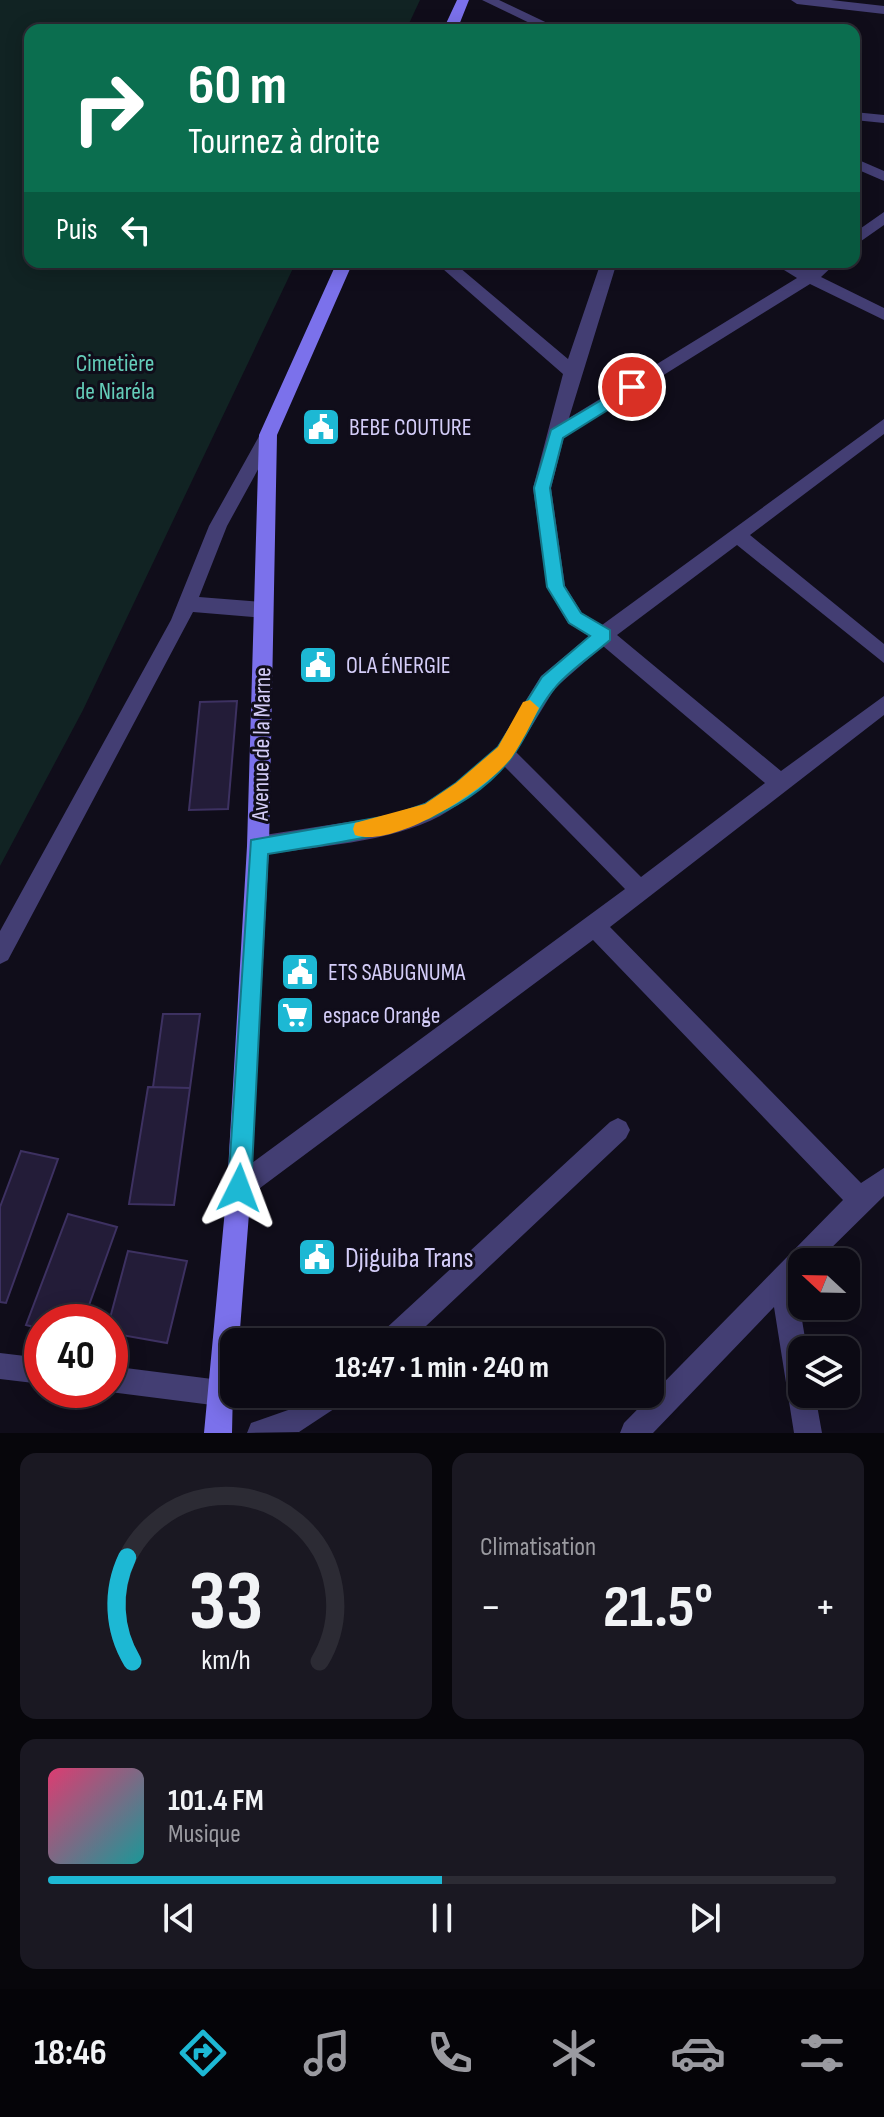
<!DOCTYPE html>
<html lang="fr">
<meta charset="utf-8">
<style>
body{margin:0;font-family:"Sofia Sans Condensed",sans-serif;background:#1a1822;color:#f1f3f6;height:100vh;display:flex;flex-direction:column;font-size:30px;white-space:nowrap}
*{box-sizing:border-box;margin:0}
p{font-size:26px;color:#9a9aa0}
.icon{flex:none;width:44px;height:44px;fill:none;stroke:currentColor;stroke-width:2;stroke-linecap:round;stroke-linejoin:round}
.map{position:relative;height:1433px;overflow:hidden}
.sheet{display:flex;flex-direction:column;gap:20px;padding:20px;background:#07060b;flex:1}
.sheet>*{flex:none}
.hud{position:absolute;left:24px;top:24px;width:836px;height:244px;border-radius:16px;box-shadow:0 4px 20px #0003,0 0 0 2px #2c2b34;background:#0b6e4f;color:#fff;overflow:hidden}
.needle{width:52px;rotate:292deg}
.fabs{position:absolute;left:788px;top:1248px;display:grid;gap:16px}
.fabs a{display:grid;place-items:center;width:72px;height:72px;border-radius:16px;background:#0c0a14;box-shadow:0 4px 20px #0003,0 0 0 2px #2c2b34;font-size:40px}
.speed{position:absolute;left:24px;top:1304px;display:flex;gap:16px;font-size:40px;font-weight:700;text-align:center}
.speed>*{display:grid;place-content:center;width:104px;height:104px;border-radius:50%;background:#0c0a14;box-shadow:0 4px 20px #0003,0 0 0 2px #2c2b34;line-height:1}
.speed .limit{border:12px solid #d22;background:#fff;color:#111}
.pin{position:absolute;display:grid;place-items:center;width:68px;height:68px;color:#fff;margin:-34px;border:4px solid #fff;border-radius:50%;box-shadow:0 2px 8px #0007}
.me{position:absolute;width:88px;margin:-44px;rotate:3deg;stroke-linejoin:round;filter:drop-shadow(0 0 6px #0008)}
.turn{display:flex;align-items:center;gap:28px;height:168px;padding:0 32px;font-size:36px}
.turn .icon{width:104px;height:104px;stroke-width:2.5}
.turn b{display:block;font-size:56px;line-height:68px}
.then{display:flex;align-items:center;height:76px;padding:0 32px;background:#0003;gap:16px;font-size:30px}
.big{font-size:60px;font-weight:700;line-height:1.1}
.sheet .tile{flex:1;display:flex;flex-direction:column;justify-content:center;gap:12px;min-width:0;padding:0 28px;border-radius:16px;background:#1a1822}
.sheet .dial{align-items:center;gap:0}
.dial svg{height:208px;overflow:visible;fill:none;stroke:#2c2b34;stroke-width:7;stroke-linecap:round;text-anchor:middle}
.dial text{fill:#f1f3f6;stroke:none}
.song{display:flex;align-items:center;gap:24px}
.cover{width:96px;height:96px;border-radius:12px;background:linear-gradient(135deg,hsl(340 70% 55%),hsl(180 70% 35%))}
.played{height:8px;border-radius:4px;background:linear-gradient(90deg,#1db8d4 50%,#2c2b34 50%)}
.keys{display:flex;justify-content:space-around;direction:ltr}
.heat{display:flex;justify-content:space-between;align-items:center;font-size:44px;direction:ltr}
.sheet .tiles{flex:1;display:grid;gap:20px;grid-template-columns:1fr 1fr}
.tile:last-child{grid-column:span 2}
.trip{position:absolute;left:220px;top:1328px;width:444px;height:80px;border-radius:16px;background:#0c0a14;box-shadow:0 4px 20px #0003,0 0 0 2px #2c2b34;font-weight:700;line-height:80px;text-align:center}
.menu{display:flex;height:128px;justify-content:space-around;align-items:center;background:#050408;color:#9a9aa0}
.menu .icon{width:56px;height:56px}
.menu .current{color:#1db8d4}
.menu b{font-size:36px;color:#f1f3f6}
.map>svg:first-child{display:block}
.green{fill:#112323}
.building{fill:#231c38;stroke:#3d3161;stroke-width:2}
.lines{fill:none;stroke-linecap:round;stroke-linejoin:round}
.lane{fill:#433e73;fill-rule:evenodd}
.street{fill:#433e73;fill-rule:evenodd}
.secondary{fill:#7b71eb;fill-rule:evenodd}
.route{fill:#1db8d4;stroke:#13788a;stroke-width:2}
.slow{fill:#f59e0b}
.labels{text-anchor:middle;stroke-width:6;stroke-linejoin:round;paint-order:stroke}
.park-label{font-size:24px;fill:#64cdb9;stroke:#100d1a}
.poi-label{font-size:24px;fill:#d4cdf8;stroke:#100d1a;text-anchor:start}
.street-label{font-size:24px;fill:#d4cdf8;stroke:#100d1a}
.near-poi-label{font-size:28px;fill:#d4cdf8;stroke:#100d1a;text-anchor:start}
</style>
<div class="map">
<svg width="884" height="1433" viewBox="0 0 884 1433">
<rect width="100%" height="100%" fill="#100d1a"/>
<path class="green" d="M0,0H420L406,30H30V262H296L83,710L0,866Z"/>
<path class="building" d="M237,701L228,809L189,810L200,702Z
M163,1014H200L190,1088L153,1087Z
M148,1087L190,1088L174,1205L129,1204Z
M21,1151L58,1159L6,1303L0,1302V1207Z
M68,1214L117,1227L83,1322H42V1329L26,1325Z
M128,1251L187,1261L167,1343L110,1333L109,1322Z"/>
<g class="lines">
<path class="lane" d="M618,1118L626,1122L630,1130L626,1138L409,1342H377L381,1333L610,1122Z
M311,1394H347L343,1403L299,1432L247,1433L251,1423L291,1409Z"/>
<path class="street" d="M482,0H499L562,30H544Z
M791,0H831L884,6V14L797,4Z
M854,112L884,115V123L854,120Z
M854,158L884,171V181L854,168Z
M884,212V225L854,246V233Z
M435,262H453L568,359L601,262H617L569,418L797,278L771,262H792L808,270L819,262H837L821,277L884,308V320L810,284L564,437L551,488L565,586L582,613L602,625L884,419V434L750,535L884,644V663L737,545L617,635L781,771L884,696V715L610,927L861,1183L884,1168V1196L817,1262H802V1278L796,1284L807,1350H802V1394H815L822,1433H794L774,1307L653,1433H620L624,1423L843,1200L593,940L248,1197L239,1200L230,1197L227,1188L230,1179L625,889L504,766C484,784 464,803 440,816C390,843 314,846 258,856L250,853L247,846L250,839L258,836L393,815L425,803L456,783L497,747L541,676L589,636L568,623L547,587L533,488L563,374ZM603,646L765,783L641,877L516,752L555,688Z
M268,429L277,435L227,526L199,597L264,602L273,610L264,618L193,612L8,960L0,964V931L171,620L209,526L262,431Z
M0,1353L42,1358V1384L0,1379Z
M110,1366L220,1380L229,1384L233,1393L229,1402L220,1406L110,1392L105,1390H110Z"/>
<path class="secondary" d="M457,0H469L457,30H443Z
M337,262H353L277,435L269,846L251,1188L239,1342H234L232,1433H204L227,1188L247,846L259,435Z"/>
</g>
<path class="route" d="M632,382L638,383V391L563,438L550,488L564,586L581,613L610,630V640C592,656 568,671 554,689C537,709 528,735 512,757C454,833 354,839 268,854L251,1188L247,1196L239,1199L231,1196L228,1188L251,840L393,815L425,804L456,783L498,747L542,677L590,636L569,623L547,587L534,488L551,430Z"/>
<path class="slow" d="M530,700L539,708C531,724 522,742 512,757C489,788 395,849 355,835L353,829L355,823L425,804L456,783L498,747L523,702Z"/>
<defs>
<g id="civic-square" transform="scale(2)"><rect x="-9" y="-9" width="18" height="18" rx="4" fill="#1db8d4" stroke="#100d1a"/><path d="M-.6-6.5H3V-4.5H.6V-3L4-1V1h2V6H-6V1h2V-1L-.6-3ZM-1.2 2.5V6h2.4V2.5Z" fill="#fff"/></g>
<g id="supermarket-square" transform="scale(2)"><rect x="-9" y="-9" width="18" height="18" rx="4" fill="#1db8d4" stroke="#100d1a"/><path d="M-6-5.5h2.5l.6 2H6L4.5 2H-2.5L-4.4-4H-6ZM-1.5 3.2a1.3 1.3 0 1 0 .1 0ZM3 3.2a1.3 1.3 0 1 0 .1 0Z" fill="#fff"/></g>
</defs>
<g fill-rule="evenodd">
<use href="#civic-square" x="321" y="427"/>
<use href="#civic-square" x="318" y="665"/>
<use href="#civic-square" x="300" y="972"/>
<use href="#supermarket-square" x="295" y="1015"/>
<use href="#civic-square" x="317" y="1257"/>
</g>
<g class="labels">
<g class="park-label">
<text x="115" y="371">Cimetière<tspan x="115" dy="28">de Niaréla</tspan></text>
</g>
<g class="poi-label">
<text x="349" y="435">BEBE COUTURE</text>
<text x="346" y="673">OLA ÉNERGIE</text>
<text x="328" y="980">ETS SABUGNUMA</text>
<text x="323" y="1023">espace Orange</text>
</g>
<g class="street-label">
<text transform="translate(261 744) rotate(-89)" y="8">Avenue de la Marne</text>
</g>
<g class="near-poi-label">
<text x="345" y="1267">Djiguiba Trans</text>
</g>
</g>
</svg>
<div class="fabs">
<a><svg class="needle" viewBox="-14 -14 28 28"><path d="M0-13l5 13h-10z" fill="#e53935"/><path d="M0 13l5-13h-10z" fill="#9a9aa0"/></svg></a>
<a><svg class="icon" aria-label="layers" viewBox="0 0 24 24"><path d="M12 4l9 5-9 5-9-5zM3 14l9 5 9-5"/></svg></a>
</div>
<div class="speed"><div class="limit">40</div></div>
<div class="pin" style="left:632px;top:387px;background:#d93025"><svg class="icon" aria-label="arrive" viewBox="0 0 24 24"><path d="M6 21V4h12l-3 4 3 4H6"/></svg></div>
<svg class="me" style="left:239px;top:1188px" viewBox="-20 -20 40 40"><path d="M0-17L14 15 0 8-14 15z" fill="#1db8d4" stroke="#fff" stroke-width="4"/></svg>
<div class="trip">18:47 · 1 min · 240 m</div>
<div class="hud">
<div class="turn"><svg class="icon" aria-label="right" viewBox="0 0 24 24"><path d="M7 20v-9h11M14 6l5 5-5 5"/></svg><div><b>60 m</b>Tournez à droite</div></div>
<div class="then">Puis<svg class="icon" aria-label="left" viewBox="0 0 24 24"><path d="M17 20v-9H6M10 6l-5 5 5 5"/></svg></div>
</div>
</div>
<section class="sheet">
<div class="tiles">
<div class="tile dial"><svg viewBox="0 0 100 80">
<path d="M14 69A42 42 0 1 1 86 69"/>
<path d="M14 69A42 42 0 0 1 12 29" stroke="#1db8d4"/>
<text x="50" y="56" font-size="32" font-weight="700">33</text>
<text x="50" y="72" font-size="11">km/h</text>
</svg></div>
<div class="tile"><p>Climatisation</p>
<div class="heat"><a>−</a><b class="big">21.5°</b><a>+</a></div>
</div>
<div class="tile">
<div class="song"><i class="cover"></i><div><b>101.4 FM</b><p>Musique</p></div></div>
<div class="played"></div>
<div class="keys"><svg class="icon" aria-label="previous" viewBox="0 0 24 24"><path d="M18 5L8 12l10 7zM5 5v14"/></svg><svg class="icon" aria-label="pause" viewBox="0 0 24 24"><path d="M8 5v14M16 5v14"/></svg><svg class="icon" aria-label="next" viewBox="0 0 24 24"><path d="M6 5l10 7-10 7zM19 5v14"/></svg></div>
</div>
</div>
</section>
<nav class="menu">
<b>18:46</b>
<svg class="icon current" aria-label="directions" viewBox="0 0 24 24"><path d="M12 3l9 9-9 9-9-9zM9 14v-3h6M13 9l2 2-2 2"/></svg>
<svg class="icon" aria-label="music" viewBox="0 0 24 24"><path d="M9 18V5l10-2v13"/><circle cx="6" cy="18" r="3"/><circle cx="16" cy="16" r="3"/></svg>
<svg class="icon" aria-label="phone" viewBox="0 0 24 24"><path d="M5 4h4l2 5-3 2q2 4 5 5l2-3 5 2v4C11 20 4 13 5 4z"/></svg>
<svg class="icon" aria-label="climate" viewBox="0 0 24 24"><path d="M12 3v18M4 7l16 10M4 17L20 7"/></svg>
<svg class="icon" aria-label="car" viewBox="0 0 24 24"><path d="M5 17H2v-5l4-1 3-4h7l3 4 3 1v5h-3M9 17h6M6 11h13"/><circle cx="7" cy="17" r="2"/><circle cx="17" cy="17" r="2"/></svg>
<svg class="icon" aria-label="filters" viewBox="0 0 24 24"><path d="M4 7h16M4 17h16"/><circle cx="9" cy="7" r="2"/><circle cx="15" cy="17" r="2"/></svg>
</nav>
